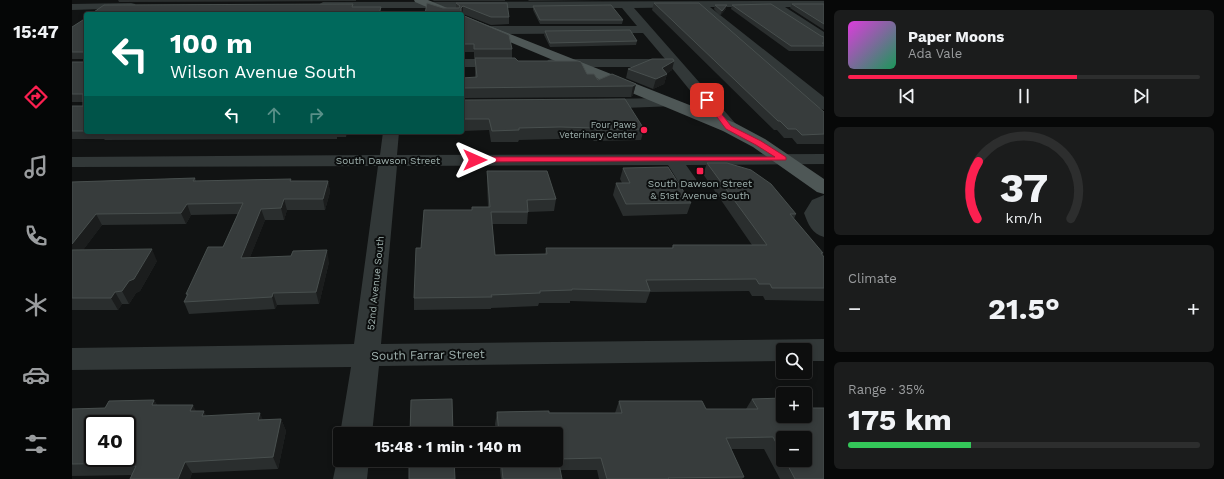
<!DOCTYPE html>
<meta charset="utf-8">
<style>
body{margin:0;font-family:"Work Sans",sans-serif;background:#1b1c1c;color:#f1f3f6;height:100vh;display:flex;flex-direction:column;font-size:15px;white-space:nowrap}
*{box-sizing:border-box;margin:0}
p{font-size:13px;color:#9a9c9e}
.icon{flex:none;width:22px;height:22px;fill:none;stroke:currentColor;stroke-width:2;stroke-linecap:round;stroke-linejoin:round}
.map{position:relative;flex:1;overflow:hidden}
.sheet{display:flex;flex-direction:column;gap:10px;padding:10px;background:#070808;width:400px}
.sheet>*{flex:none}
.banner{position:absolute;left:12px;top:12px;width:380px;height:122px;border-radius:4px;box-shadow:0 2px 6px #0003,0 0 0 1px #2d2e2e;background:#00695c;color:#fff;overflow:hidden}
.buttons{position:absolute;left:704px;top:343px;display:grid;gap:8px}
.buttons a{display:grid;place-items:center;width:36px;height:36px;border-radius:4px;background:#0d0e0e;box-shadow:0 2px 6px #0003,0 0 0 1px #2d2e2e;font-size:20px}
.speed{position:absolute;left:12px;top:415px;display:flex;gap:8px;font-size:20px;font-weight:700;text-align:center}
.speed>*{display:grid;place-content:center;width:52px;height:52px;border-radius:50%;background:#0d0e0e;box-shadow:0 2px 6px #0003,0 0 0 1px #2d2e2e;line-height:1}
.speed .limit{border:2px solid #111;border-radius:6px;background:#fff;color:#111}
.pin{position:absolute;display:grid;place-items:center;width:34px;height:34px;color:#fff;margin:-17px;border-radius:8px;box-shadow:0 2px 6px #0006}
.me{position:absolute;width:44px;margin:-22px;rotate:90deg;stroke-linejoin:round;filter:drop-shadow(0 0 3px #0008)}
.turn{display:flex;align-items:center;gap:14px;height:84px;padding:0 20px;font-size:18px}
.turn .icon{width:52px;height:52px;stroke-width:2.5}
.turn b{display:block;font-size:28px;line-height:34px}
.lanes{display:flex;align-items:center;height:38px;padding:0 20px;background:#0003;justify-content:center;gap:20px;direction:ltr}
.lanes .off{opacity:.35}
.big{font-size:30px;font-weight:700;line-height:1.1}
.sheet .widget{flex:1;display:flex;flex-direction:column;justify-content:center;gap:6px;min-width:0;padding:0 14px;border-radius:6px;background:#1b1c1c}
.sheet .dial{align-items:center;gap:0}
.dial svg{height:104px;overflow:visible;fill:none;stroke:#2d2e2e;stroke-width:7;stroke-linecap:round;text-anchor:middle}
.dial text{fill:#f1f3f6;stroke:none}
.song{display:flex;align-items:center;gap:12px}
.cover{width:48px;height:48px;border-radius:6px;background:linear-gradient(135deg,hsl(300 70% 55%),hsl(150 70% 35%))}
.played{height:4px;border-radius:2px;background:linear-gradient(90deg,#fc2050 65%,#2d2e2e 65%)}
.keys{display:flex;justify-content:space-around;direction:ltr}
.heat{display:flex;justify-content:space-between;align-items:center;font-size:22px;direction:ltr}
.charge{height:6px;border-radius:3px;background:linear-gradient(90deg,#34c759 35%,#2d2e2e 0)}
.trip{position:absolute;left:261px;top:427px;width:230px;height:40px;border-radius:4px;background:#0d0e0e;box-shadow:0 2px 6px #0003,0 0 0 1px #2d2e2e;font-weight:700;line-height:40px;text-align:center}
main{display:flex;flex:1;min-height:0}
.menu{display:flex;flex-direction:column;width:72px;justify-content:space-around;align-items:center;background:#050606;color:#9a9c9e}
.menu .icon{width:28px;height:28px}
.menu .selected{color:#fc2050}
.menu b{font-size:18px;color:#f1f3f6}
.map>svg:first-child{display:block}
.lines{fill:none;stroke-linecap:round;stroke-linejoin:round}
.minor{fill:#323838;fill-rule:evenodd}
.major{fill:#4e5756;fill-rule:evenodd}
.wall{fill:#2a2e2e;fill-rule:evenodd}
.shaded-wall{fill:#1b1d1d}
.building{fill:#373c3c;stroke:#484f4e;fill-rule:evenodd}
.route{fill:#fc2050;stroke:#a41534}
.poi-dot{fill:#fc2050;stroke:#0c0e0e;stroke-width:1.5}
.labels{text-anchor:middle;stroke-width:4;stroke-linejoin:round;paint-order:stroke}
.far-poi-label{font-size:9px;fill:#a2b4b1;stroke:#0c0e0e;text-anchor:end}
.street-label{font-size:10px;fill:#a2b4b1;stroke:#0c0e0e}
.poi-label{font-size:10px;fill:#a2b4b1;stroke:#0c0e0e}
.near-street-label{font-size:12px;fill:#a2b4b1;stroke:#0c0e0e}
</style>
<main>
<nav class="menu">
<b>15:47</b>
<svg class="icon selected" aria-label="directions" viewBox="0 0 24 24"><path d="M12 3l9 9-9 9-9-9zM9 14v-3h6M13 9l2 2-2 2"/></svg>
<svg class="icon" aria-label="music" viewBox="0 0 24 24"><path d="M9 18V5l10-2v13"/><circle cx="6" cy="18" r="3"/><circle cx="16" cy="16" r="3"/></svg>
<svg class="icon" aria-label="phone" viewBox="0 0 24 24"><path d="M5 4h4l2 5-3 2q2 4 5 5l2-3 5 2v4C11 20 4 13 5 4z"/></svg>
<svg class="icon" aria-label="climate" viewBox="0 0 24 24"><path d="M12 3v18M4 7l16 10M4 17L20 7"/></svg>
<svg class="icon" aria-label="car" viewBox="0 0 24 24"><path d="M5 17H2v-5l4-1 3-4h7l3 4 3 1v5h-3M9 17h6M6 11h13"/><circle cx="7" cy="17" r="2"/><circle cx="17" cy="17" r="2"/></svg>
<svg class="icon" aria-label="filters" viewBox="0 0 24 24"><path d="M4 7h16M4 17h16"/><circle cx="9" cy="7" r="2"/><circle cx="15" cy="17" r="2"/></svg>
</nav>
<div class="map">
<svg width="752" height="479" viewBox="0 0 752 479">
<rect width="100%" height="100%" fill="#111313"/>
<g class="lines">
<path class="minor" d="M752,1V7H713L752,32V41L748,40L698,7H638L752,97V110L747,108L629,11L628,9L629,7L562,8L663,123L665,127L663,131L657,132L651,131L599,67H481L476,66L474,63L476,60L481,59H593L571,33L420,34L416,33L414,30L416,27L420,26H565L550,8H251L246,5L251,2Z
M59,3L63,4L64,6L63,8L0,10V4Z
M390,59H433L438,60L440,63L438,66L433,67H390Z
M598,98L603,100L606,103L603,106L527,109L522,107L519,104L522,101L527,99Z
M311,132H327L325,155L752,154V164L614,165L626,182L623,186L616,188L609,186L596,165L325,166L309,344L752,339V361H733V350H711V361L307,366L300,434H268L279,367L0,370V348L282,344L306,166L0,167V157L308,155Z
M752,195V237C740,234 736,224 732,213L740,200Z
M268,452V460H297L295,479H261L265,460Z"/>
<path class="major" d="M342,0H356L385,12L387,14H371L343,2Z
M390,15L663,123L693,139L752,179V194L745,192L681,147L651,131L390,22Z"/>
</g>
<path class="wall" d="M46,0H284V1L47,2Z
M360,0H433V1H362Z
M456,0H532L457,1Z
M384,3L437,17V24L419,25L391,14H353L371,8H384Z
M582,3L752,112V144H725L720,138H712L705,130H702L580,10Z
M720,4H752V30L718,8Z
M643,5L654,9L648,16L642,9Z
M660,5L752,37V51H717L659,9Z
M461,6L551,20L550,24H468L461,10Z
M390,15L440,49V58H402V52H390Z
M14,18V132H275L274,137H265V139L33,140L32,139H0V106H11V102H0V62H12V59H0V27Z
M473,31L565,41L564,45L478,47L472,35Z
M403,58L446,61L515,74L526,80L564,84L561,95L559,97L390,98V78H403Z
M602,61L600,70L594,74H595L592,84L581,89L554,78L556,69Z
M390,100L572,129L569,140L522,141L521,140L486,139L447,140L446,142H419L417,130L390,131Z
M635,163L724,214L722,219L751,253L750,255L752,257V301L693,300L691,296H680L677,291L578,292L574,303L498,301V303H467L466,306L419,308V309L342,310V298L349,248L399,210L416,207L415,182V171L484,199L482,211L456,212L455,224H420L423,255L473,254L474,248H600L601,245H680L631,174Z
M551,168L619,203L615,214L551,216L541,195L544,183H550L548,179Z
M123,178L124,181L219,179V181H256L258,192L253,210H215L212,220H193L178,257L257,262L247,304L205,305L203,309L117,314L112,302L115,296L114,294L151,247L166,214L119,215L114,224L30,225L11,250L85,261L68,291L64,293L57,304H50L46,310H0V182Z
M680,399L752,479H708L692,449H659L672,477L670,479H527L525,470H488L490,479H429L427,460H484V434H424L423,424L425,412L543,413L547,401L634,409H674ZM711,438L733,460H711Z
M82,400L85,405L124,411L134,416L191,420L209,419L214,431L206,469L120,473L118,479H58L60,475L0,476V409L33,408Z"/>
<path class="shaded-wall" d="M655,5L654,9L648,16L650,11Z
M391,6V14H389V8Z
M309,7V14H307Z
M602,61L600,70L589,77L595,74L592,84L581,89L584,79L590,68Z
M564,84L561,95L559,97L561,86Z
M256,181L258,192L253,210L251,199Z
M212,199L215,210L212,220L209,208Z
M115,204L119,215L114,224L109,213Z
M189,209L193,220L173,270L169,258Z
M24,214L30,225L3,261L0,256V244Z
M80,249L85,261L68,291L64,293L57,304L50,291Z
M255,250L257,262L247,304L244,292Z
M43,292L50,304L46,310L39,298Z
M201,293L205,305L203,309L200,297Z
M82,400L89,412L80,405Z
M121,405L127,417L118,411Z
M132,411L138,423L130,416Z
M188,413L193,425L186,420Z
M209,419L214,431L206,469L201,457Z
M113,462L120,473L118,479H106Z"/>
<path class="building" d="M355,3L371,8H387L388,6L384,3H435L437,17H419L391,6L389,8V14H353Z
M582,3H627L752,112V134L730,135L724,129H716L708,121H706Z
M281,4L280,7H309L307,14H19L32,5Z
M699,4L749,36L752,37V43H750L752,44V46H719L660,5Z
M720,4H752V24Z
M539,5L551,20H468L461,6Z
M643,5H655L650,11Z
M390,15L437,35L440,49H402V44H390Z
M14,18V131H0V106H11V94H0V62H12V52H0V27Z
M558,30L565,41L478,43L473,31Z
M403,58H443L446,61H506L509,62L515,74H522L526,80L540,74L564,84L561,86L390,88V78L405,77Z
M580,59H601L602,61L590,68L595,74L584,79L556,69Z
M553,99L572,129L524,130V128L488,127L447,128V130L420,131L417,119H390V100Z
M635,163H655L679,170L699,184L724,214H718L751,253H749L752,257V288H700L698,284H687L684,279L574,280L578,291L500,289V290L468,291V293L419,295L420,297L342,298L344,248H349L352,210H400V207H418L415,171H475L484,199L455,200L456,212H419L423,255L475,254L474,248H601V245H695Z
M596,167L619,203L554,204L544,183H558L551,168Z
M123,178L121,181L219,179L218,181H256L251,199H212L209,208L189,209L169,258L219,256L221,251L255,250L244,292L201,293L200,297L112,302L116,294H114L136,247H151L171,203L115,204L109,213L24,214L0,244V182Z
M80,249L62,279L57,281L50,291L43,292L39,298H0V250Z
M711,398V416H733V408H752V479H723L713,460H733V438H711V456L701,437L654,438L672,477L596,478L597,479H535L529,458L486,459L490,479H431L429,460H484V434H427L425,412L477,411V413H550L547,401H630L634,409H686L680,399Z
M380,399L381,434H338L339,400Z
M82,400L80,405H121L118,411H132L130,416L188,413L186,420L209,419L201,457L113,462L106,479H58L64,466H60L62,463L0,464V409L33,408L37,401ZM21,424H55V458H21Z
M337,460H382L383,479H337Z"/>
<path class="route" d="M633,98H637L659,126L689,141L714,157V160L403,162L399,160L403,157H703L684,145L654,129L633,101Z"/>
<g class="poi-dot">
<circle cx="572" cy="130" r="4"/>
<rect x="624" y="167" width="8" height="8" rx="2"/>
</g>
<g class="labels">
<g class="far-poi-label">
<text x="564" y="128">Four Paws<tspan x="564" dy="10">Veterinary Center</tspan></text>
</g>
<g class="street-label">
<text x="316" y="164">South Dawson Street</text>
<text transform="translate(303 283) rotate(-84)" y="4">52nd Avenue South</text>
</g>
<g class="poi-label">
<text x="628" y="187">South Dawson Street<tspan x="628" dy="12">&amp; 51st Avenue South</tspan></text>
</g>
<g class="near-street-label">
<text transform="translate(356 355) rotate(-1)" y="4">South Farrar Street</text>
</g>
</g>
</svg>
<div class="buttons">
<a><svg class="icon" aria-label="search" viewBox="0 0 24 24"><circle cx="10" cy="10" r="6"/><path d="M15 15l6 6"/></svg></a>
<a>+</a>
<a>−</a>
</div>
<div class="speed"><div class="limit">40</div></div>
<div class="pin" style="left:635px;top:100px;background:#d93025"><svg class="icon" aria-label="arrive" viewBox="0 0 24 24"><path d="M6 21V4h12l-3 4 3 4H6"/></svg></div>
<svg class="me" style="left:403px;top:160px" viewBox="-20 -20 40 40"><path d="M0-17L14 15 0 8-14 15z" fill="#fc2050" stroke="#fff" stroke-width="4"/></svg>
<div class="trip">15:48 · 1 min · 140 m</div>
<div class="banner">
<div class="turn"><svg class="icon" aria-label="left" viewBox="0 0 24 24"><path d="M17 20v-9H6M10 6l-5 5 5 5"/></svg><div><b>100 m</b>Wilson Avenue South</div></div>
<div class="lanes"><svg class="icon" aria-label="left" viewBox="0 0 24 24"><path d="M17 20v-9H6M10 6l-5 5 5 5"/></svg><svg class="icon off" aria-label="ahead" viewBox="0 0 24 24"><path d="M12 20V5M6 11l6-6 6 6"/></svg><svg class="icon off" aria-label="right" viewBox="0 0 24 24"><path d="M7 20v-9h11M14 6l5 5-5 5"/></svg></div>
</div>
</div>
<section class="sheet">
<div class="widget">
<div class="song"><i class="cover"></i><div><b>Paper Moons</b><p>Ada Vale</p></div></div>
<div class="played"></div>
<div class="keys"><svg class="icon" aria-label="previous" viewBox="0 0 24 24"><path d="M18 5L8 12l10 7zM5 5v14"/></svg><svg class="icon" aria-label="pause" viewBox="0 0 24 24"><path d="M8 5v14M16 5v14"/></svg><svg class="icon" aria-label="next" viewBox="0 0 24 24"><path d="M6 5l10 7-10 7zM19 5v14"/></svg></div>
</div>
<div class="widget dial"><svg viewBox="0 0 100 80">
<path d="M14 69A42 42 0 1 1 86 69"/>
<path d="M14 69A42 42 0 0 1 15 25" stroke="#fc2050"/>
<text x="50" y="56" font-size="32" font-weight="700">37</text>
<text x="50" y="72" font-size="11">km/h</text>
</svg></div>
<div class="widget"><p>Climate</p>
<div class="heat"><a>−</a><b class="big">21.5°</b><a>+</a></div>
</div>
<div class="widget"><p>Range · 35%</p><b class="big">175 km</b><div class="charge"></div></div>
</section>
</main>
